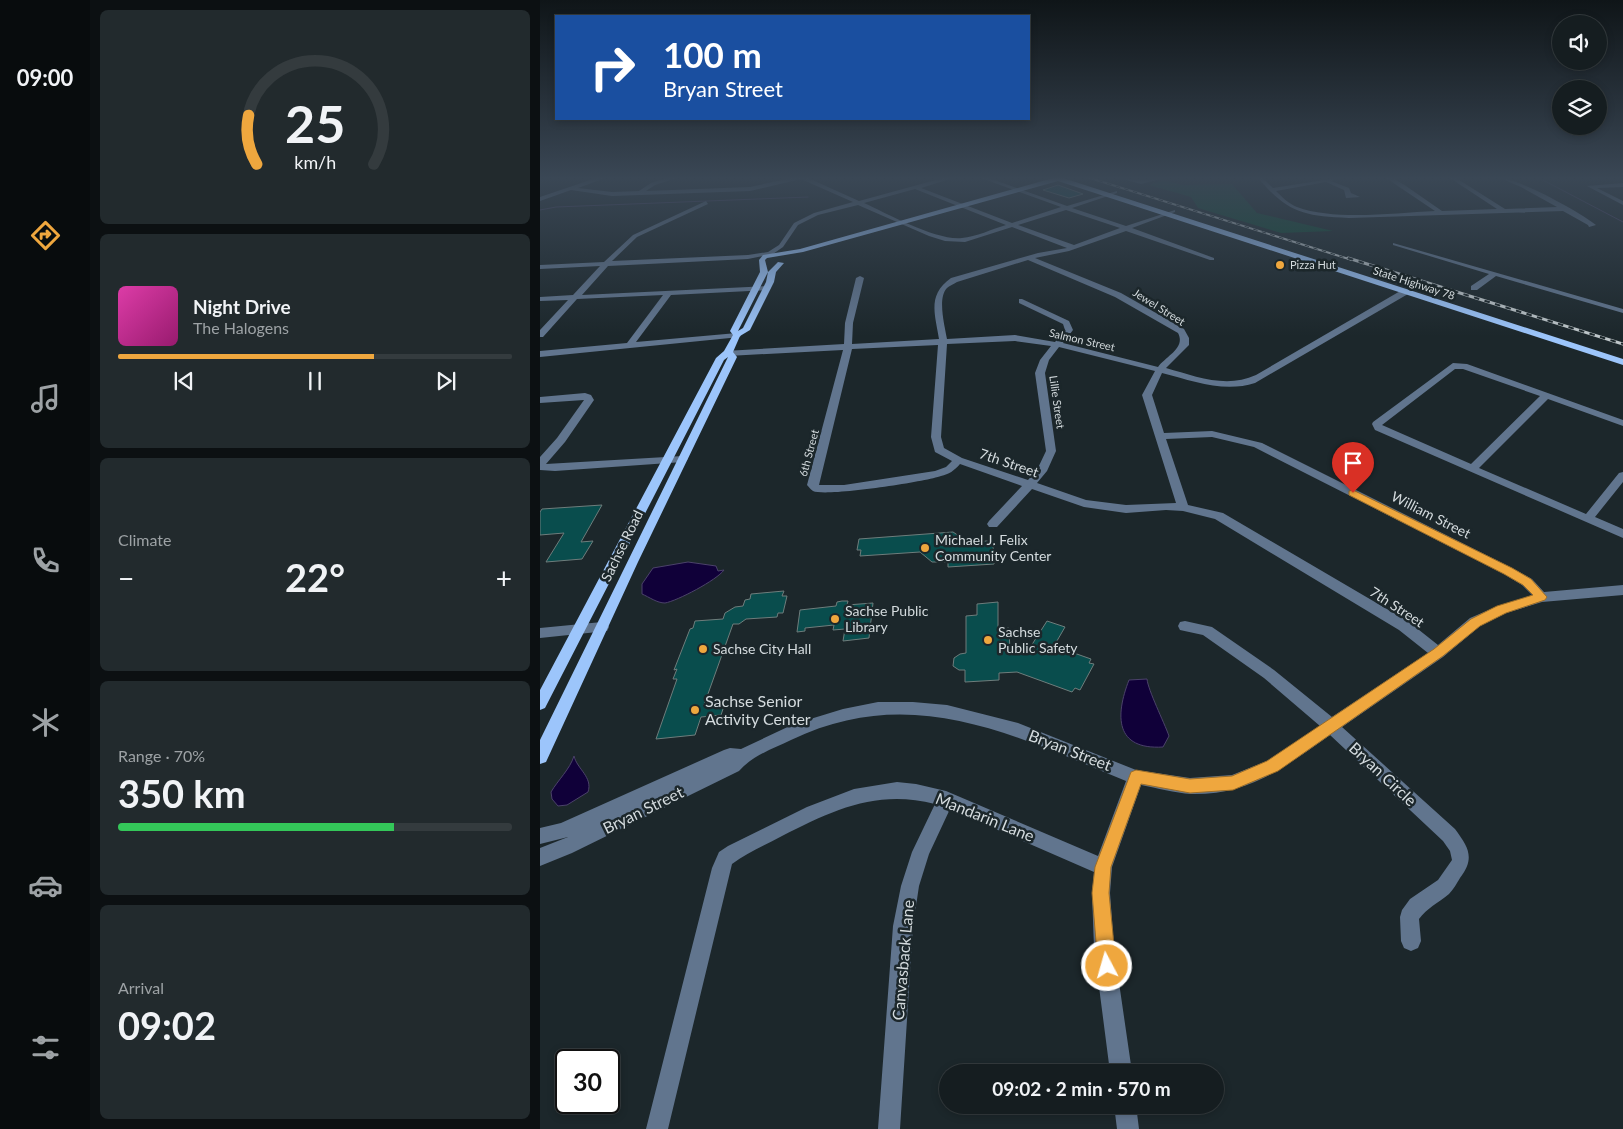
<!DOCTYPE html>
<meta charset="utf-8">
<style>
body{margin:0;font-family:Lato,sans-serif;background:#222a2d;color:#f1f3f6;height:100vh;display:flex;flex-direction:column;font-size:19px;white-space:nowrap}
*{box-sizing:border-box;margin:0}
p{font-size:16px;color:#9da2a5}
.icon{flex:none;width:28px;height:28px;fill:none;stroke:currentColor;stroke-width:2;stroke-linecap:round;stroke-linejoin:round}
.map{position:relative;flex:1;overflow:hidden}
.drawer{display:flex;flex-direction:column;gap:10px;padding:10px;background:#0c1012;width:450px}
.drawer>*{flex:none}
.top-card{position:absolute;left:15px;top:15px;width:475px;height:105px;border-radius:0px;box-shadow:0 2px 8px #0003,0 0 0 1px #343b3e;background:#1a4fa0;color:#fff;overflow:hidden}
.buttons{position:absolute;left:1012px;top:15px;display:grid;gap:10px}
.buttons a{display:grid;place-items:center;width:55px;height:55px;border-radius:50%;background:#151d20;box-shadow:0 2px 8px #0003,0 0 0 1px #343b3e;font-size:25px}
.speed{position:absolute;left:15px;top:1049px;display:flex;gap:10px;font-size:25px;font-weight:700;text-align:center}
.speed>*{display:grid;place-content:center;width:65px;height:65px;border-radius:50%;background:#151d20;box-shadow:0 2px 8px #0003,0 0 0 1px #343b3e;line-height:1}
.speed .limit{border:2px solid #111;border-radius:8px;background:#fff;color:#111}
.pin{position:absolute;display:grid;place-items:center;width:42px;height:42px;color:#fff;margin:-51px -21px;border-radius:50% 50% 50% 0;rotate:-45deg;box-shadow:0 0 5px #0007}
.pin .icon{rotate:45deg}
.me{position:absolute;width:55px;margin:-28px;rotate:354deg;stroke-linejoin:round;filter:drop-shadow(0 0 4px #0008)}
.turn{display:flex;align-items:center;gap:18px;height:105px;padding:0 25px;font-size:22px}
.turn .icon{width:65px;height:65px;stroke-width:2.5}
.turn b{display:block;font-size:35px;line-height:42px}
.big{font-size:38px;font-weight:700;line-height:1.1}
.drawer .tile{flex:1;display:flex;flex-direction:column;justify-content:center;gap:8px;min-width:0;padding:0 18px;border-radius:8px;background:#222a2d}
.drawer .dial{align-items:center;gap:0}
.dial svg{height:130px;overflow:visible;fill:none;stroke:#343b3e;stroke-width:7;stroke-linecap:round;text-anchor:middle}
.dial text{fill:#f1f3f6;stroke:none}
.song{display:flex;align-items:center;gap:15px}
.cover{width:60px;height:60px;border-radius:8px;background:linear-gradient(135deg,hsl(320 70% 55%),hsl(320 70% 35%))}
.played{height:5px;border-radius:2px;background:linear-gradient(90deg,#efa73e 65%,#343b3e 65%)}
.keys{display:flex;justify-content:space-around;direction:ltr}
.heat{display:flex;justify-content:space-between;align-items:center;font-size:28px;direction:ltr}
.charge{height:8px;border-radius:4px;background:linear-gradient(90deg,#34c759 70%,#343b3e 0)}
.trip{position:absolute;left:399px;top:1064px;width:285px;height:50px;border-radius:25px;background:#151d20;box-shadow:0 2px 8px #0003,0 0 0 1px #343b3e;font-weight:700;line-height:50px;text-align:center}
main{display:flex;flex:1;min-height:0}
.menu{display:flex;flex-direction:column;width:90px;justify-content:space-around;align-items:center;background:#080c0d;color:#9da2a5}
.menu .icon{width:35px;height:35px}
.menu .active{color:#efa73e}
.menu b{font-size:22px;color:#f1f3f6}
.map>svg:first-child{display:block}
.green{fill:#0e4933}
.water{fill:#100039;stroke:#4b426a}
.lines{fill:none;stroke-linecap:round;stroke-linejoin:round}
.stream{stroke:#4b426a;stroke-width:1}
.building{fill:#094d4d;stroke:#6e7d7c}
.minor{fill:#61758e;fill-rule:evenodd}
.major{fill:#9cc5fb;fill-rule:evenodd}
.rail-far1-casing{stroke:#bec6c9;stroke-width:2}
.rail-casing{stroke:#bec6c9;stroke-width:3}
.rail-far1{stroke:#1c272b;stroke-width:1;stroke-dasharray:4.5;stroke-linecap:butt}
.rail{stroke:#1c272b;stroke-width:2;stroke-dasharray:5.5;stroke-linecap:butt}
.route{fill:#efa73e;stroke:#9b6d28}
.poi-dot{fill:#efa73e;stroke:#1c272b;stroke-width:2}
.labels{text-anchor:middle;stroke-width:5;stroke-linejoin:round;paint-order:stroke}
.far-poi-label{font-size:11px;fill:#d4dbde;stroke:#1c272b;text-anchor:start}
.far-street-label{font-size:11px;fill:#d4dbde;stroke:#1c272b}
.street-label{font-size:14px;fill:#d4dbde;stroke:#1c272b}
.poi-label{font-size:14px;fill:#d4dbde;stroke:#1c272b;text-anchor:start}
.near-poi-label{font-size:16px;fill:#d4dbde;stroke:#1c272b;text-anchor:start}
.near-street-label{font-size:16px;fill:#d4dbde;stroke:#1c272b}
</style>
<main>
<nav class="menu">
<b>09:00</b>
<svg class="icon active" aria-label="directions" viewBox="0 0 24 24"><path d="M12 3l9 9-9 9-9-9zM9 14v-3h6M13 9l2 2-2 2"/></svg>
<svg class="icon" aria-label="music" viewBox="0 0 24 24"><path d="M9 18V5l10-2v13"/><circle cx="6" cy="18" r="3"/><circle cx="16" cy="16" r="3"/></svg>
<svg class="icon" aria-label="phone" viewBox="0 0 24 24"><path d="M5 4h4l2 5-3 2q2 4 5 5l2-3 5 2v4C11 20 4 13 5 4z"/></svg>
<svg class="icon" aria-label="climate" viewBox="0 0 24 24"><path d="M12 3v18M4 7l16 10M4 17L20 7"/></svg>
<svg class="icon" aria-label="car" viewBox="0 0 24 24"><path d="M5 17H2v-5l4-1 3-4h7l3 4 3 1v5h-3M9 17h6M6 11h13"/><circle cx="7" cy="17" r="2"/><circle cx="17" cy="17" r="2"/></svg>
<svg class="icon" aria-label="filters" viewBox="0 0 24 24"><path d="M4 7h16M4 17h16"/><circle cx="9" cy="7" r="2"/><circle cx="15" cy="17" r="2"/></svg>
</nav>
<section class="drawer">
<div class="tile dial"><svg viewBox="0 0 100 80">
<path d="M14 69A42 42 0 1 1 86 69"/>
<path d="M14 69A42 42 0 0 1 9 39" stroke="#efa73e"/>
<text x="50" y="56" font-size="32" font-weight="700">25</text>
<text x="50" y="72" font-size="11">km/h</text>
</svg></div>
<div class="tile">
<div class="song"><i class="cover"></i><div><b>Night Drive</b><p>The Halogens</p></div></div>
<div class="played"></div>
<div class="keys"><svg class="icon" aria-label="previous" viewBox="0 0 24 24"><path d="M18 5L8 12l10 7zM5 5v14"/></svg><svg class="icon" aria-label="pause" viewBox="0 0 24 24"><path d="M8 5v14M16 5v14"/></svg><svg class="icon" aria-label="next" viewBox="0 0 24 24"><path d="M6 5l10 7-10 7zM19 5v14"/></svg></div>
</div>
<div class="tile"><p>Climate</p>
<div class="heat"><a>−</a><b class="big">22°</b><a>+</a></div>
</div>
<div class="tile"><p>Range · 70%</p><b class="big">350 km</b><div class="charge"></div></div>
<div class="tile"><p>Arrival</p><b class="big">09:02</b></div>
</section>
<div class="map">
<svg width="1083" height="1129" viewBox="0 0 1083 1129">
<rect width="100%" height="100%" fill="#1c272b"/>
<path class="green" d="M623,180L643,185L692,184L717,213L793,231L741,233L658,208L651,197L609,185Z"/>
<path class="water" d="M148,562L176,566L178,571L184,570C177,580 137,601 125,603C117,603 109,597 102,594V584L113,568Z
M607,679C608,690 624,722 629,736L623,747C575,750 575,716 589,680Z
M34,756C37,769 53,777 48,792L27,805L18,806L12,799L11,792C18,780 30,769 34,756Z"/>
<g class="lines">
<path class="stream" d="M999,178L1083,222
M0,210L16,207L268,197"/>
</g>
<path class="building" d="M518,185L543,194L529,198L503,190Z
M62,505L41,542L53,541L42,559L6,562L24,533L0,535V512L2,509Z
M413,532L428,542L448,541V545H453L454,564L408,567V562H392L380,552L320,556L321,550H317L319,539Z
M244,591L242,596H247L243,613H238L237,617L206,619L199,624H193L164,705L185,703L181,715L161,717L155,735L116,739L137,679H133L137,669L134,670L150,629L153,628L155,621L183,619L185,613L195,607L203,606L205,600L210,599L211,594Z
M302,601H308L307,605L333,603L329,638L303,641L305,629L293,630L294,625L265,628V631L257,632L260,610L296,606L297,602Z
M458,602V629L469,628L470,652L478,651L486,654L507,621L525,627L514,646L551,659L549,663L554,664L540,690L535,688L532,692L477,672L459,673V680L425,682V670H419L413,666L414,658L420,654L426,653V616L437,615V604Z"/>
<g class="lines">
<path class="minor" d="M56,178H65L38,188L72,192L99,191L111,183L127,178H136L115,185L106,191L210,187L251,178H268L319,201L403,178H413L381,188L472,223L521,207L441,178H449L527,206L577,191V193L532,208L586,226L635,210V212L592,228L674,258V260H670L586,231L529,251L495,258L581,293L644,329L649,338V345L626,368C655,376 686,389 716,375L862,290H868V294L715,383C684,393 653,381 622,373L612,395L624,433L672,431L722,443L972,568L992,579L1004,592L1083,585V595L1002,602L966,613L940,626L903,657L802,727L915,829C929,848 935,858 920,878C917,883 913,890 909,894C898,903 887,908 879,919L881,941L878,948L871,951L864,948L861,941L860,917L862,910L870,899L898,880L912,860L910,851L903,841L790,735C744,767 710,795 651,794C635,793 617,788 601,785L572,867L570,893L574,948L592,1072H570L554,948L552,893L554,872L410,809L389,854L379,886L373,926L360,1129H338L353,926L361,886L372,852L395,804C337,789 293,810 242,836C225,845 207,853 192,864L128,1129H106L172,868L179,852L188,846L267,807L314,789L357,782L376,784L406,791L558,856L586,781C473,735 372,682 251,740C232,749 212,756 199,771L32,853L0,866V848L28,837L0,844V828L21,823L184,750L190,748L201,749L254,724L303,709L338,702H373L407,705L478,723L596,770L650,778L692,775L727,761L780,726L724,678L663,635L640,630L638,626L640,622L645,621L672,627L734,670L792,717L888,653L859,630L675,519L643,511L626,510L586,513L544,507L492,489L457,527H449L447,524L449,521L482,486L420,464C414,471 409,474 401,476C384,482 286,497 273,491C270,489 269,487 267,485L303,350L188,356L185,355V351L304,344L305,323L316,278L320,276L324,278L313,323L312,344L399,339C395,314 387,295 411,278L498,253L527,248L472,227L425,242L405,241L389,236L318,205L278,215L258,225L243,247L233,254L208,259L68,266L42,295L227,286L231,288L227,290L131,295L96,342L197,333L201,335L200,337L0,357V351L87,343L123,295L37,299L3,337H0V330L28,300L0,301V297L33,295L60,266L0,269V265L64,262L93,235L166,201L168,204L97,237L72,261L208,255L228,252L239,245L254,223L274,213L313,202L261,179L210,191L72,196L31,190L0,201V197ZM375,189L466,225C452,229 436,237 422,238C397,241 348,214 324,203ZM526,210L580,228L534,245L478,225ZM488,260L575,297L638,333C646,348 626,356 618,367L523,343L533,330L529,321L482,299H479V303L523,324L525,330L515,342L475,335L407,339C405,327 397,298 407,288C409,286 414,284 417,282ZM475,341L511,346L500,360L495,373L506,451L497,470L488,480L422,458L404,448L401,437L407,344ZM398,345L391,437L395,452L412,461L406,467L395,471L304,485H279L312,349ZM519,347L615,371L602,395L636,503L586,505L546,500L497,483L507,471L516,451L505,373L509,360ZM672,437L714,447L964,574L982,585L992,595L956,607L930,618L898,645L869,622L683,513L648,505L626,439Z
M579,178L601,180L624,178L601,184Z
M718,178H723L733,188L797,178L791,181L809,188L811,193L820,197L806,198L804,190L786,182L736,191C742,197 749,204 757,207C795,221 854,213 895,211L846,178H853L866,186L902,211L957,209L910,178H916L965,209L1017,207L981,187L960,178C978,178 1041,213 1056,225L1049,227L1048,225L1023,211L809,218C763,216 748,213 718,178Z
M1083,183V187L1057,188L1083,201V205L1047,186Z
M853,243L1083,309V313L956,276L937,290H931V286L949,274L853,245Z
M913,363L927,364L1083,420V426L1008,399L939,468L1046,514L1079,473L1083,472V482L1055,517L1083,529V538L835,430L832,424L833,422ZM915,369H923L1000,396L931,464L842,425Z
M45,393L51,395L54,400L25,442L6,464L143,456L148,459L143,462L15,471L0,470V457L17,438L44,400L0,403V397Z
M62,622L67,623L69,627L67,631L0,638V628Z
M574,1105H596L599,1129H577Z"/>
<path class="major" d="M513,178H523L1083,359V365L518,181L263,252L227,258L225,260L228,272L198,331L203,328L226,282L228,272L238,262L244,263L236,272L234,282L210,330L200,336L193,352L197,357L98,562L6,762L0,764V740L188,357L184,360L5,708L0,710V690L176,358L184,351L193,335L190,331L220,272L219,260L223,255L260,249Z"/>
<g class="rail-far1-casing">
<path id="rail-far1" d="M550,178L812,260"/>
</g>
<g class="rail-casing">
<path id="rail" d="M808,258L1083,344"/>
</g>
<use href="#rail-far1" class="rail-far1"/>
<use href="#rail" class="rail"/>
</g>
<linearGradient id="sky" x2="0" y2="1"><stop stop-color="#0f1518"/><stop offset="0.53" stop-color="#3a4755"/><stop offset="1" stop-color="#3a4755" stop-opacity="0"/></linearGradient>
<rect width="1083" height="336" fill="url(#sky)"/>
<path class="route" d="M813,490L972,568L991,579L1007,597L1005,600L966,613L940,626L903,656L738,771L693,790L650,793L601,784L571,867L569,893L576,966L573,972L567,975L560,972L558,966L552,893L555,867L591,772L596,770L650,779L692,776L727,761L894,649L931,619L957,606L993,595L983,585L964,574L809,495V491Z"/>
<g class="poi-dot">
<circle cx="740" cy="265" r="5"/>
<circle cx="385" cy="548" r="5"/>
<circle cx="295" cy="619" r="5"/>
<circle cx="448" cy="640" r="5"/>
<circle cx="163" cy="649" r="5"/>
<circle cx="155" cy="710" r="5"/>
</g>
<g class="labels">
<g class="far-poi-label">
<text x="750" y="269">Pizza Hut</text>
</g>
<g class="far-street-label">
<text transform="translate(874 283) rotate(18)" y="4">State Highway 78</text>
<text transform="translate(619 307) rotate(32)" y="4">Jewel Street</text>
<text transform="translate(542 340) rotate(13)" y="4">Salmon Street</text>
<text transform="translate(517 402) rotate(82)" y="4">Lillie Street</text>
<text transform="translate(269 453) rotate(-75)" y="4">6th Street</text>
</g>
<g class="street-label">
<text transform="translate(469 463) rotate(19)" y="5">7th Street</text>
<text transform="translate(891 515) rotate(27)" y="5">William Street</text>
<text transform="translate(82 546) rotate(-64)" y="5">Sachse Road</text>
<text transform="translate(857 607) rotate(33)" y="5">7th Street</text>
</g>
<g class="poi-label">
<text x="395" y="545">Michael J. Felix<tspan x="395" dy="16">Community Center</tspan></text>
<text x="305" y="616">Sachse Public<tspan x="305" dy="16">Library</tspan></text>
<text x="458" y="637">Sachse<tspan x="458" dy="16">Public Safety</tspan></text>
<text x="173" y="654">Sachse City Hall</text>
</g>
<g class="near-poi-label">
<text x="165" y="707">Sachse Senior<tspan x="165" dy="18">Activity Center</tspan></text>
</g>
<g class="near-street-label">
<text transform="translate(530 750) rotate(21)" y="6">Bryan Street</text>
<text transform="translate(843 774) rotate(43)" y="6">Bryan Circle</text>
<text transform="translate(103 810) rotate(-26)" y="6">Bryan Street</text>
<text transform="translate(445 817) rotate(22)" y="6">Mandarin Lane</text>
<text transform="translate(363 960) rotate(-85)" y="6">Canvasback Lane</text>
</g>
</g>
</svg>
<div class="buttons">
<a><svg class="icon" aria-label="sound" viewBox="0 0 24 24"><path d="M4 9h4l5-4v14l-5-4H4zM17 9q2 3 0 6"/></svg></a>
<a><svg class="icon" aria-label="layers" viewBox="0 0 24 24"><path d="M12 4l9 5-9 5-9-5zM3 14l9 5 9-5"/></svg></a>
</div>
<div class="speed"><div class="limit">30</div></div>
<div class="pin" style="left:813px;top:493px;background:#d93025"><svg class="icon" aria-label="arrive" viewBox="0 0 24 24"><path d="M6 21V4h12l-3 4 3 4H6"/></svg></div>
<svg class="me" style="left:567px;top:966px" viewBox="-20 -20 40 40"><circle r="17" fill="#efa73e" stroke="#fff" stroke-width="3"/><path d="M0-11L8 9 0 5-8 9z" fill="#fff"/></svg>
<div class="trip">09:02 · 2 min · 570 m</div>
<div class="top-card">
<div class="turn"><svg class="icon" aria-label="right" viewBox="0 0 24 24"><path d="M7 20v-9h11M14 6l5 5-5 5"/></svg><div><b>100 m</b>Bryan Street</div></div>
</div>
</div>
</main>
